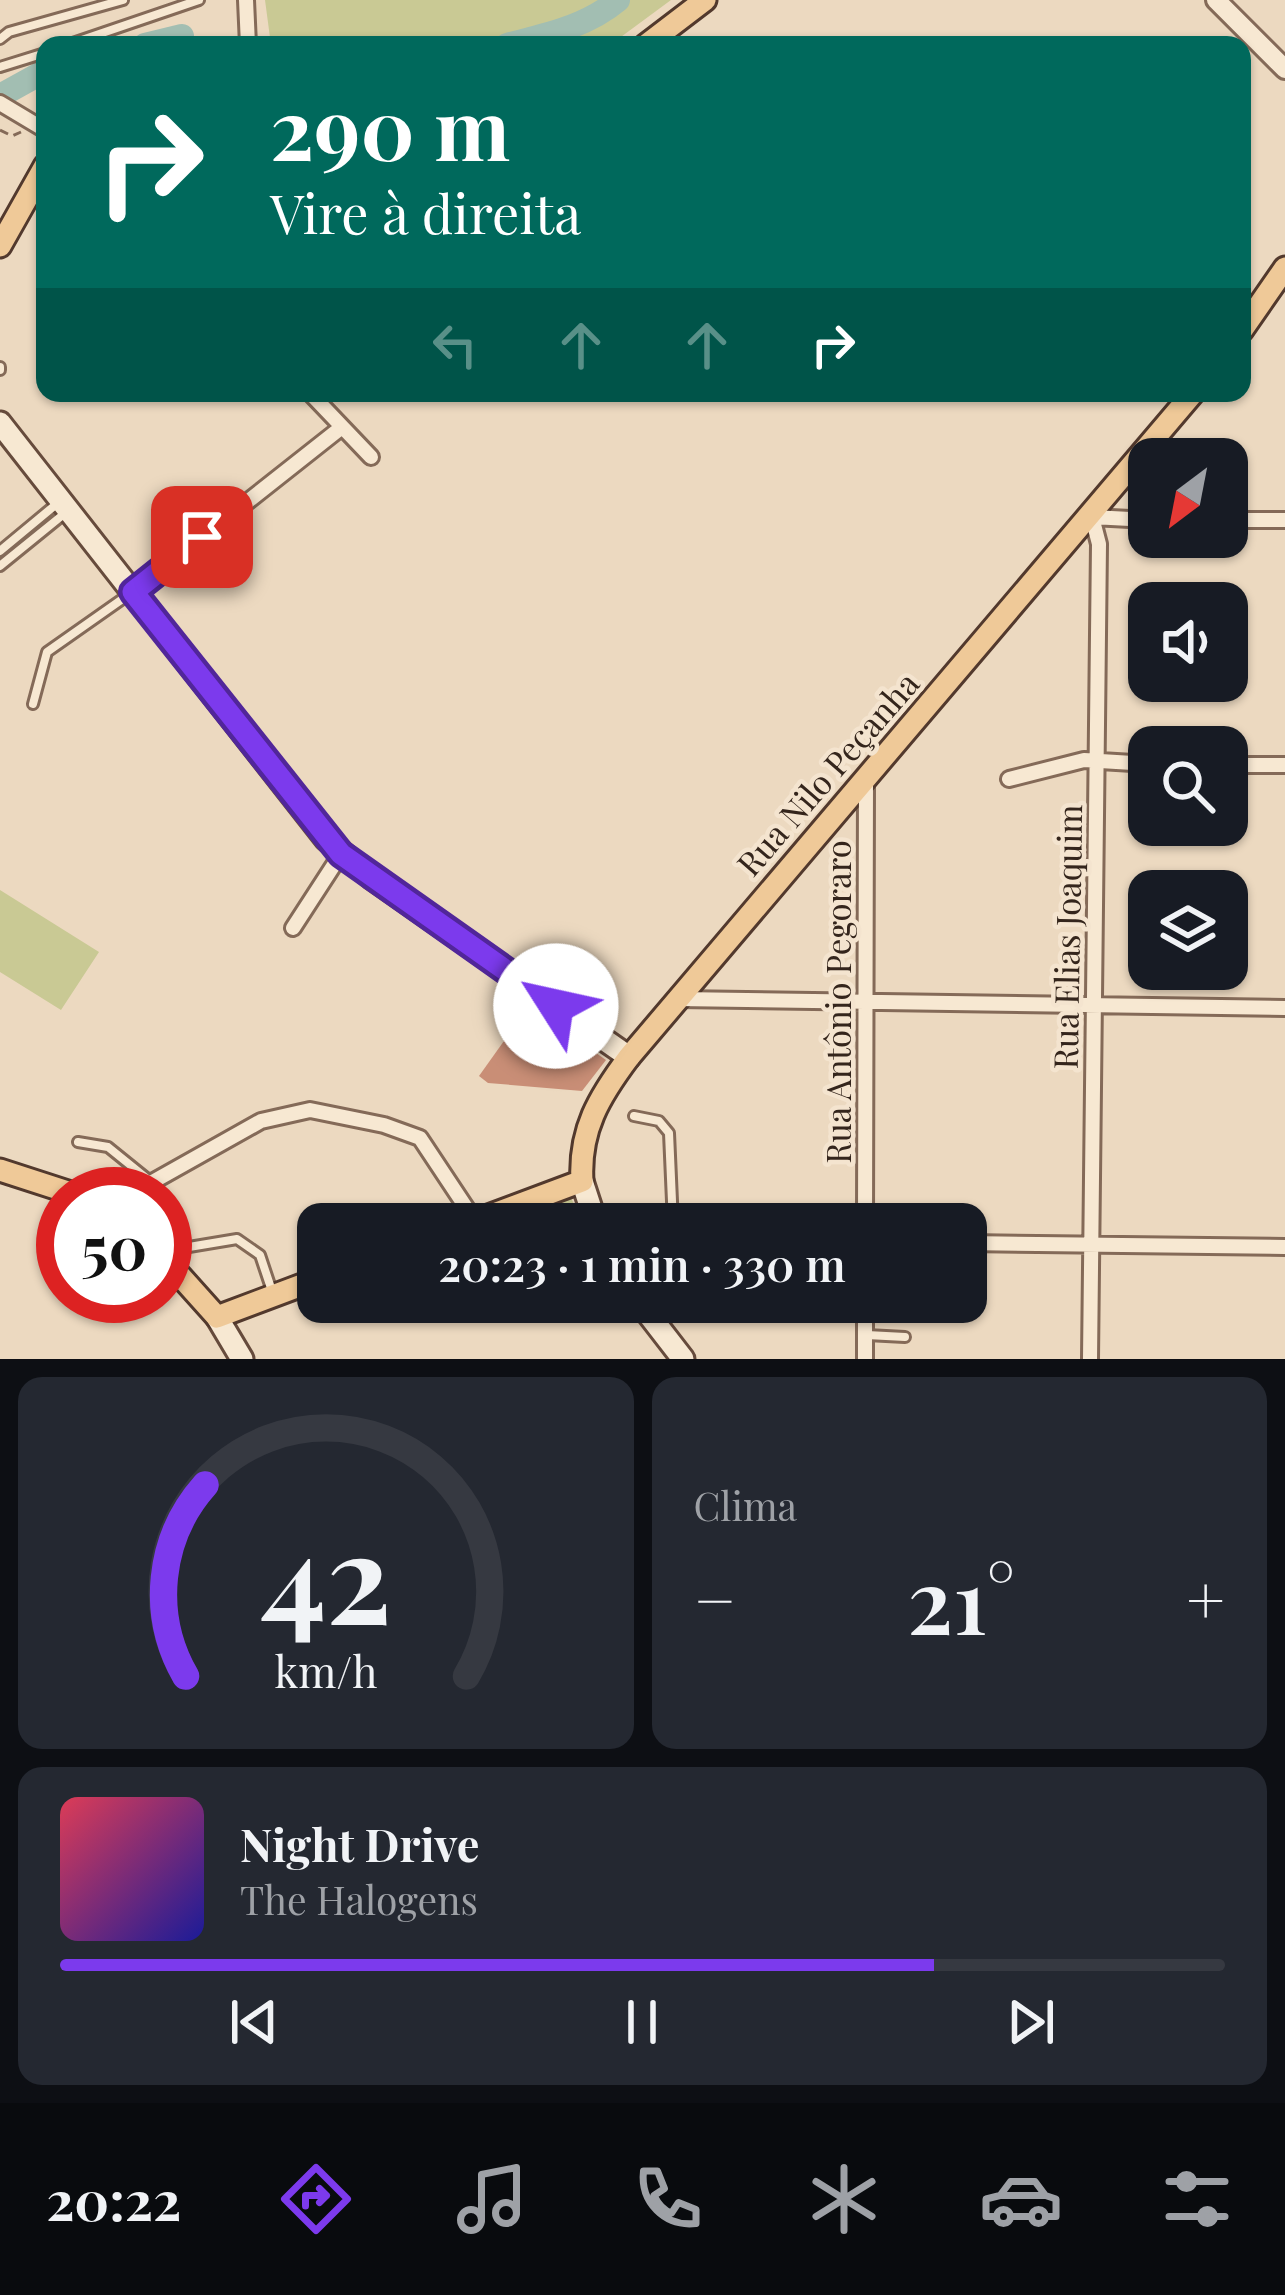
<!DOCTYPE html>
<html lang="pt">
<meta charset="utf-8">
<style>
body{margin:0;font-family:"Playfair Display",serif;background:#242831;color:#f1f3f6;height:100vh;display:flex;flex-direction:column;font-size:45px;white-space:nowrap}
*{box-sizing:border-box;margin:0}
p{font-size:39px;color:#9ea1a6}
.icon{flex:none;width:66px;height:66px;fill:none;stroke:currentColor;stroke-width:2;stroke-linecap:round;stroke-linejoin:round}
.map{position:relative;height:1359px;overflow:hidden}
.side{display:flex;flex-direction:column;gap:18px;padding:18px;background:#0d0f14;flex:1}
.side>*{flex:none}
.top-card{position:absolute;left:36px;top:36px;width:1215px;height:366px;border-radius:24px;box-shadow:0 3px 9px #0004;background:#00695c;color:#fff;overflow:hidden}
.needle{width:78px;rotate:212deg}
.tools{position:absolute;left:1128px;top:438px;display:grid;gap:24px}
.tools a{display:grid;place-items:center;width:120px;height:120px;border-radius:24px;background:#171b24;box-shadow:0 3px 9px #0004;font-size:60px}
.speed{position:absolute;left:36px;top:1167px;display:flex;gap:24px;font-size:60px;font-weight:700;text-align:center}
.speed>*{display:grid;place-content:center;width:156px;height:156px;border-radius:50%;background:#171b24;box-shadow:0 3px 9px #0004;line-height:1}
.speed .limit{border:18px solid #d22;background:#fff;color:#111}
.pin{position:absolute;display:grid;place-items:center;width:102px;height:102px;color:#fff;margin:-51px;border-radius:24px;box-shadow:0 6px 18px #0006}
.me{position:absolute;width:132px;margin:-66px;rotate:305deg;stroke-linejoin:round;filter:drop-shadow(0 0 9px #0008)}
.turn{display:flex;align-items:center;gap:42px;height:252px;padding:0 36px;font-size:54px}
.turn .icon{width:156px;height:156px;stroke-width:2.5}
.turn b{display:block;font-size:84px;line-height:102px}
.lanes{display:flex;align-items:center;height:114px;padding:0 36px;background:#0003;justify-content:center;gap:60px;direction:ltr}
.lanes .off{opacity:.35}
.big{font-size:90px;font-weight:600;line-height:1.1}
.side .widget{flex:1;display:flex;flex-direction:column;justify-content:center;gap:18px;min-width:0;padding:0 42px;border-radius:24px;background:#242831}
.side .dial{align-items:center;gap:0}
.dial svg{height:312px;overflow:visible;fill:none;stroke:#363941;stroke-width:7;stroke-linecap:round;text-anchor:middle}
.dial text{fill:#f1f3f6;stroke:none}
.song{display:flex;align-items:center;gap:36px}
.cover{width:144px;height:144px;border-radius:18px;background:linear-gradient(135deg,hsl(350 70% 55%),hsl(240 70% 35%))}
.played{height:12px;border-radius:6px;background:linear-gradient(90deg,#7c3aed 75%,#363941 75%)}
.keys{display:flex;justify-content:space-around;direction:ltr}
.heat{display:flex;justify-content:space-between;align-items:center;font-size:66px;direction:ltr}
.side .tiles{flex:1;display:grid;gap:18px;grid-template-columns:1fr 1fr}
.widget:last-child{grid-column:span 2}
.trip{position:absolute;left:297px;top:1203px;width:690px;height:120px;border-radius:24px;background:#171b24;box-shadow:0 3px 9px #0004;font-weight:600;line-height:120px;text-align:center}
.tab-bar{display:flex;height:192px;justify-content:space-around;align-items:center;background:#090b0e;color:#9ea1a6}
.tab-bar .icon{width:84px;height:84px}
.tab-bar .current{color:#7c3aed}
.tab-bar b{font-size:54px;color:#f1f3f6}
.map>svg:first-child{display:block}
.green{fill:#c9c994}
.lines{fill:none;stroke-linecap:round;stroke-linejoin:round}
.river{stroke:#a2beb2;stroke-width:24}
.building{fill:#c98e76}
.service-casing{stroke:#846a58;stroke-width:14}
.minor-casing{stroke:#846a58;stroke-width:20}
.tertiary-casing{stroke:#846a58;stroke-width:24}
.secondary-casing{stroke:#664b3c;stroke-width:27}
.primary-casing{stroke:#52392d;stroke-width:27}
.path{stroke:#846a58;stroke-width:3;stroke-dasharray:9 6;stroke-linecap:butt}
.service{stroke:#f7e8d2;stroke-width:8}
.minor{stroke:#f7e8d2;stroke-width:14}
.tertiary{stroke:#f7e8d2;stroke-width:18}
.secondary{stroke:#f7e8d2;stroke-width:21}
.primary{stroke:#efc998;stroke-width:21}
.route-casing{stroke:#51269a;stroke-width:30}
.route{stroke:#7c3aed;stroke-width:21}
.labels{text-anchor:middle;stroke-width:9;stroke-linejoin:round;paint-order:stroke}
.street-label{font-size:33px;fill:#34251c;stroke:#f4e4cf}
</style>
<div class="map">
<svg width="1285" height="1359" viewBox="0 0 1285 1359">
<rect width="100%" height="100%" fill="#ecd9c0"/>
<path class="green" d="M265,0H671L610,45H271Z
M0,890L99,952L61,1010L0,972Z
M571,1198L584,1224H537L519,1212Z"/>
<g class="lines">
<path class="river" d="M145,45L182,36
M507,45C545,35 586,27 618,0
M7,92L45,71"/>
</g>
<path class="building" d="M529,1006L606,1060L582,1091L488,1083L479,1076Z"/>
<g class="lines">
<g class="service-casing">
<path id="service" d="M0,39L9,32L123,0
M67,45L199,0
M0,67L45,53
M0,367V370
M0,551L59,502
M0,566L64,514
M33,704L47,652L131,593
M634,1116L659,1121L669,1133L673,1224
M78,1142L108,1147L150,1181
M165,1251L237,1239L260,1255L273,1294
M867,1335L905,1337"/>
</g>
<g class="minor-casing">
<path id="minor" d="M246,0L248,45
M0,103L45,130
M310,393L371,457
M1227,520H1285
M133,592L342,427
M1227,765H1285
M1009,779L1084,760L1149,764
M293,928L341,854
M678,999L1285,1008
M131,1194L261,1121L310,1110L384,1125L420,1138L475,1221
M865,1224L866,780
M966,1243L1285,1247
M865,1359V1302
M1090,1359L1099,544L1092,517L1149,520"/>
</g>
<g class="tertiary-casing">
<path id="tertiary" d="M1216,0L1285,69"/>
</g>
<g class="secondary-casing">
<path id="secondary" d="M0,423L326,839L372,878L629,1057
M582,1181L596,1224
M639,1302L683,1359
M217,1317L242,1359"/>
</g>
<g class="primary-casing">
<path id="primary" d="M646,45L705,0
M0,246L45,166
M1242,330L1285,268
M0,1170L74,1194
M467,1224L582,1181C579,1130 599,1097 629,1057L1193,393
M165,1259L217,1317L318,1279"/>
</g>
<path class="path" d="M0,130L12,136L21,132"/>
<use href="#service" class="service"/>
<use href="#minor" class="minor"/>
<use href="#tertiary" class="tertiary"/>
<use href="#secondary" class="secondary"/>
<use href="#primary" class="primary"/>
</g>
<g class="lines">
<g class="route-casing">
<path id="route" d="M202,537L133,592L341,854L556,1006"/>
</g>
<use href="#route" class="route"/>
</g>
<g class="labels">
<g class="street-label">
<text transform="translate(828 774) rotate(-49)" y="12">Rua Nilo Peçanha</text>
<text transform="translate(1068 937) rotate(-89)" y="12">Rua Elias Joaquim</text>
<text transform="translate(839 1002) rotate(-90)" y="12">Rua Antônio Pegoraro</text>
</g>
</g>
</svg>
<div class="tools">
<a><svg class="needle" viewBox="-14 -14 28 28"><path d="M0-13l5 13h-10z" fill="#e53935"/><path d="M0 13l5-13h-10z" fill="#9ea1a6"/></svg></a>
<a><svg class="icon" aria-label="sound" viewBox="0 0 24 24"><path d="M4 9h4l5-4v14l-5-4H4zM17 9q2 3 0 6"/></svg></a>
<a><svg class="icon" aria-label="search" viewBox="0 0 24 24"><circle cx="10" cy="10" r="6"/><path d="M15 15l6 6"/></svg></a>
<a><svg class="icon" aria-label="layers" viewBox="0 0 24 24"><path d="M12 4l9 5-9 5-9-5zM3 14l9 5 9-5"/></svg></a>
</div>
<div class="speed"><div class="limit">50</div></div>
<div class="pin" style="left:202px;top:537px;background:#d93025"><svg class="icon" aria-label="arrive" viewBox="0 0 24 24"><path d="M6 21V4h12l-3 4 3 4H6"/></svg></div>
<svg class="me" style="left:556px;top:1006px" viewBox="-20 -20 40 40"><circle r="19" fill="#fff"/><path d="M0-13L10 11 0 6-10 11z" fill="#7c3aed"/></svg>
<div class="trip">20:23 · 1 min · 330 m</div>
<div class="top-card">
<div class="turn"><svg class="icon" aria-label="right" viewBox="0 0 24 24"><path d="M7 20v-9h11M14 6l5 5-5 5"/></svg><div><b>290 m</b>Vire à direita</div></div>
<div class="lanes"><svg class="icon off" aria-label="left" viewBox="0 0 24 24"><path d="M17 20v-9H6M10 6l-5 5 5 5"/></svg><svg class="icon off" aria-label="ahead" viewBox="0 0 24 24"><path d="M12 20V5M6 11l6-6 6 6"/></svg><svg class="icon off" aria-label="ahead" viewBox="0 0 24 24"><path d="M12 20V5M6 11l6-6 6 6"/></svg><svg class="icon" aria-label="right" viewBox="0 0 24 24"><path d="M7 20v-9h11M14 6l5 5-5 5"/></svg></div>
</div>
</div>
<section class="side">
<div class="tiles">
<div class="widget dial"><svg viewBox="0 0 100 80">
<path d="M14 69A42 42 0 1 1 86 69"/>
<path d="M14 69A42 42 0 0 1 19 20" stroke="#7c3aed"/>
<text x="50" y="56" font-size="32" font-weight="700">42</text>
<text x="50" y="72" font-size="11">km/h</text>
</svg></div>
<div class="widget"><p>Clima</p>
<div class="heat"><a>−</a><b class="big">21°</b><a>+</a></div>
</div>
<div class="widget">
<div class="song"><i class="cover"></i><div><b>Night Drive</b><p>The Halogens</p></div></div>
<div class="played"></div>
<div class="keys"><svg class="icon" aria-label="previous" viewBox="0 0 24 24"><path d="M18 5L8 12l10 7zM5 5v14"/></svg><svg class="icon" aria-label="pause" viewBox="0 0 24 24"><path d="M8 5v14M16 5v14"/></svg><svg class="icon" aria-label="next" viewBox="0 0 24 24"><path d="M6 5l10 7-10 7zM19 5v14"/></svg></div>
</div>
</div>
</section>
<nav class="tab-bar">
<b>20:22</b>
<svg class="icon current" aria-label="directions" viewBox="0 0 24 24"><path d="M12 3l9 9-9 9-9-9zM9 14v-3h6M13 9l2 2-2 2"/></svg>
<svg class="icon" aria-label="music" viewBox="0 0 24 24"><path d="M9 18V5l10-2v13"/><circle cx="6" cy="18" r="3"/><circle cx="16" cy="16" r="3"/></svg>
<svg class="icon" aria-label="phone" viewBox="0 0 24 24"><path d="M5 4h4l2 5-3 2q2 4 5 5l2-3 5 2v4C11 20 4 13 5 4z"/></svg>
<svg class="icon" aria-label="climate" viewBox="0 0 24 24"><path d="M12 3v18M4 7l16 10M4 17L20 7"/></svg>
<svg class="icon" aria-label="car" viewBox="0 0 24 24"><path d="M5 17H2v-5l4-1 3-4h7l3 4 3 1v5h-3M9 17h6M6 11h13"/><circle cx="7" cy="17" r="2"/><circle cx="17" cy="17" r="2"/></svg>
<svg class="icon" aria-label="filters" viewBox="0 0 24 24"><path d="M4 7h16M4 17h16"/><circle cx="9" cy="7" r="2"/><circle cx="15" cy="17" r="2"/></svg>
</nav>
